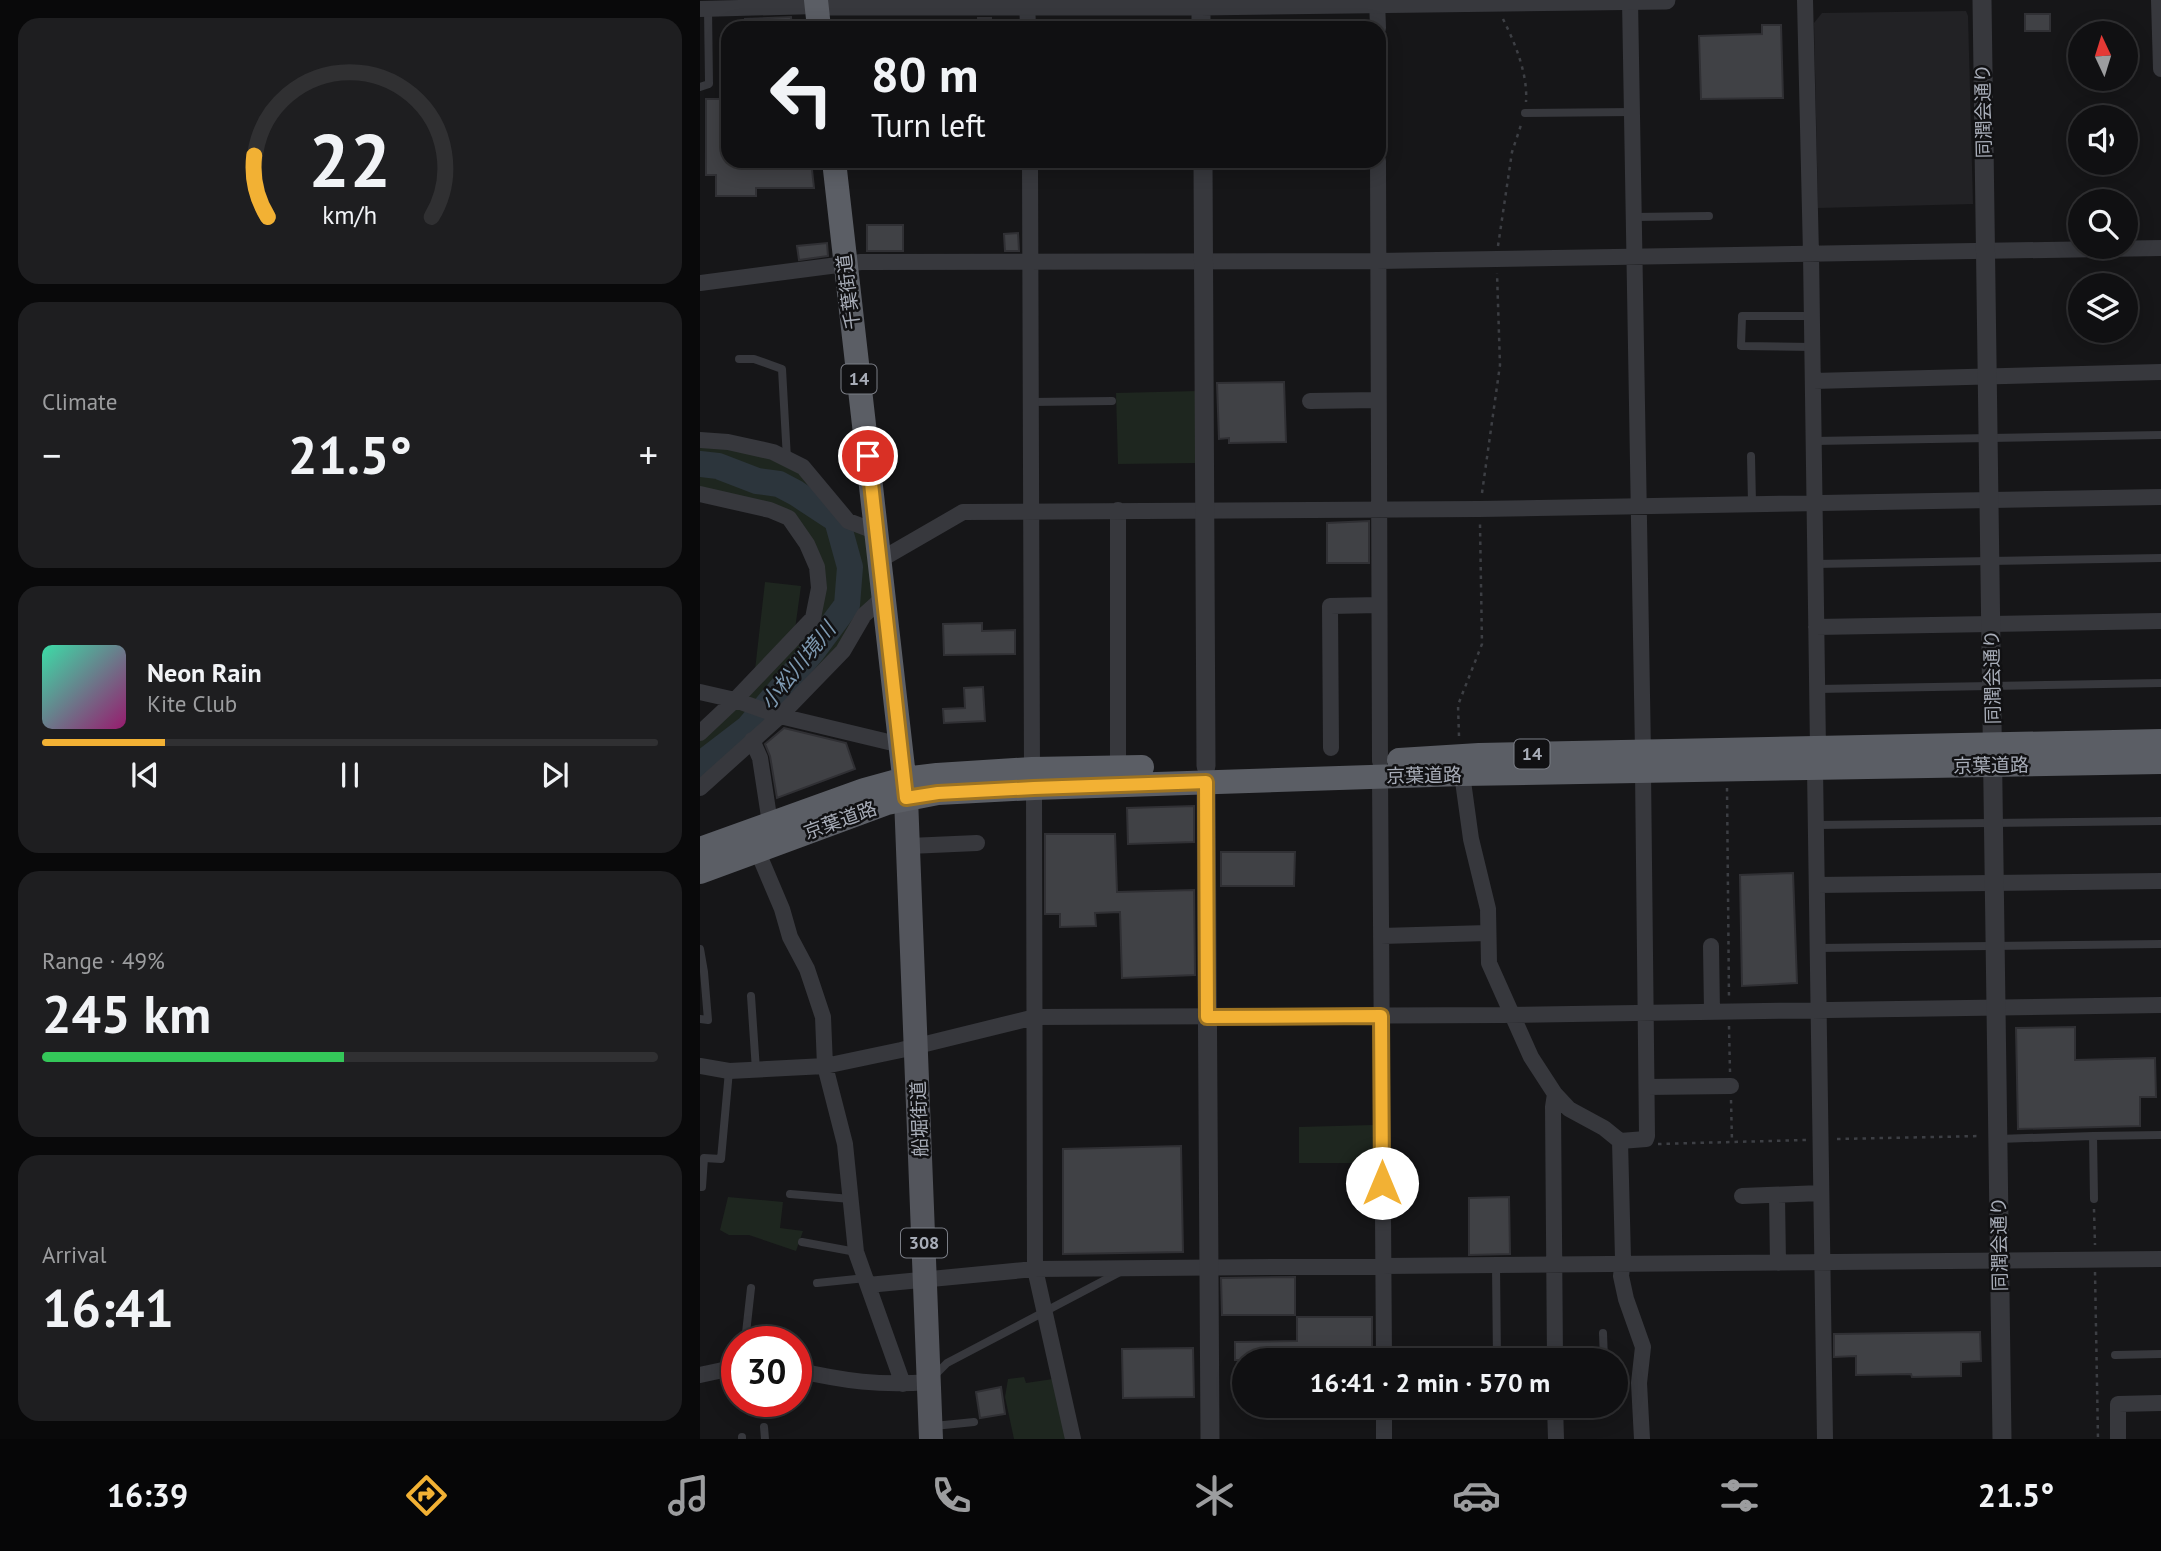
<!DOCTYPE html>
<meta charset="utf-8">
<style>
body{margin:0;font-family:"PT Sans","Noto Sans JP",sans-serif;background:#1e1e20;color:#f1f3f6;height:100vh;display:flex;flex-direction:column;font-size:26px;white-space:nowrap}
*{box-sizing:border-box;margin:0}
p{font-size:23px;color:#9c9d9f}
.icon{flex:none;width:38px;height:38px;fill:none;stroke:currentColor;stroke-width:2;stroke-linecap:round;stroke-linejoin:round}
.map{position:relative;flex:1;overflow:hidden}
.side{display:flex;flex-direction:column;gap:18px;padding:18px;background:#09090a;width:700px}
.side>*{flex:none}
.top-card{position:absolute;left:21px;top:21px;width:665px;height:147px;border-radius:21px;box-shadow:0 4px 18px #0003,0 0 0 2px #303032;background:#101012;color:#f1f3f6;overflow:hidden}
.needle{width:46px;rotate:356deg}
.controls{position:absolute;left:1368px;top:21px;display:grid;gap:14px}
.controls a{display:grid;place-items:center;width:70px;height:70px;border-radius:50%;background:#101012;box-shadow:0 4px 18px #0003,0 0 0 2px #303032;font-size:35px}
.speed{position:absolute;left:21px;top:1326px;display:flex;gap:14px;font-size:35px;font-weight:700;text-align:center}
.speed>*{display:grid;place-content:center;width:91px;height:91px;border-radius:50%;background:#101012;box-shadow:0 4px 18px #0003,0 0 0 2px #303032;line-height:1}
.speed .limit{border:10px solid #d22;background:#fff;color:#111}
.pin{position:absolute;display:grid;place-items:center;width:60px;height:60px;color:#fff;margin:-30px;border:4px solid #fff;border-radius:50%;box-shadow:0 2px 7px #0007}
.me{position:absolute;width:77px;margin:-38px;rotate:0deg;stroke-linejoin:round;filter:drop-shadow(0 0 5px #0008)}
.turn{display:flex;align-items:center;gap:24px;height:147px;padding:0 35px;font-size:32px}
.turn .icon{width:91px;height:91px;stroke-width:2.5}
.turn b{display:block;font-size:49px;line-height:60px}
.big{font-size:52px;font-weight:700;line-height:1.1}
.side .widget{flex:1;display:flex;flex-direction:column;justify-content:center;gap:10px;min-width:0;padding:0 24px;border-radius:21px;background:#1e1e20}
.side .dial{align-items:center;gap:0}
.dial svg{height:182px;overflow:visible;fill:none;stroke:#303032;stroke-width:7;stroke-linecap:round;text-anchor:middle}
.dial text{fill:#f1f3f6;stroke:none}
.song{display:flex;align-items:center;gap:21px}
.cover{width:84px;height:84px;border-radius:10px;background:linear-gradient(135deg,hsl(160 70% 55%),hsl(320 70% 35%))}
.played{height:7px;border-radius:4px;background:linear-gradient(90deg,#f2b134 20%,#303032 20%)}
.keys{display:flex;justify-content:space-around;direction:ltr}
.heat{display:flex;justify-content:space-between;align-items:center;font-size:38px;direction:ltr}
.charge{height:10px;border-radius:5px;background:linear-gradient(90deg,#34c759 49%,#303032 0)}
.trip{position:absolute;left:532px;top:1348px;width:396px;height:70px;border-radius:35px;background:#101012;box-shadow:0 4px 18px #0003,0 0 0 2px #303032;font-weight:700;line-height:70px;text-align:center}
.tab-bar{display:flex;height:112px;justify-content:space-around;align-items:center;background:#060607;color:#9c9d9f}
.tab-bar .icon{width:49px;height:49px}
.tab-bar .selected{color:#f2b134}
.tab-bar b{font-size:32px;color:#f1f3f6}
main{display:flex;flex:1;min-height:0}
.map>svg:first-child{display:block}
.built{fill:#222225}
.green{fill:#1e261f}
.lines{fill:none;stroke-linecap:round;stroke-linejoin:round}
.river{stroke:#2c353c;stroke-width:26}
.building{fill:#404145;stroke:#303034;stroke-width:2}
.path{stroke:#3d3f44;stroke-width:2.5;stroke-dasharray:3.5 5;stroke-linecap:butt}
.service{stroke:#37383d;stroke-width:8}
.minor{stroke:#37383d;stroke-width:16}
.tertiary{stroke:#37383d;stroke-width:19}
.primary{stroke:#53555c;stroke-width:24}
.trunk{stroke:#5b5e65;stroke-width:24}
.route-casing{stroke:#9d7322;stroke-width:18}
.route{stroke:#f2b134;stroke-width:12}
.labels{text-anchor:middle;stroke-width:5;stroke-linejoin:round;paint-order:stroke}
.shield{fill:#111113;stroke:#7b7e86;stroke-width:2}
.shield-label{font-size:18px;font-weight:bold;fill:#a8adb8}
.street-label{font-size:19px;fill:#a8adb8;stroke:#111113}
.water-label{font-size:21px;font-style:italic;fill:#7f9bb3;stroke:#111113}
</style>
<main>
<section class="side">
<div class="widget dial"><svg viewBox="0 0 100 80">
<path d="M14 69A42 42 0 1 1 86 69"/>
<path d="M14 69A42 42 0 0 1 8 42" stroke="#f2b134"/>
<text x="50" y="56" font-size="32" font-weight="700">22</text>
<text x="50" y="72" font-size="11">km/h</text>
</svg></div>
<div class="widget"><p>Climate</p>
<div class="heat"><a>−</a><b class="big">21.5°</b><a>+</a></div>
</div>
<div class="widget">
<div class="song"><i class="cover"></i><div><b>Neon Rain</b><p>Kite Club</p></div></div>
<div class="played"></div>
<div class="keys"><svg class="icon" aria-label="previous" viewBox="0 0 24 24"><path d="M18 5L8 12l10 7zM5 5v14"/></svg><svg class="icon" aria-label="pause" viewBox="0 0 24 24"><path d="M8 5v14M16 5v14"/></svg><svg class="icon" aria-label="next" viewBox="0 0 24 24"><path d="M6 5l10 7-10 7zM19 5v14"/></svg></div>
</div>
<div class="widget"><p>Range · 49%</p><b class="big">245 km</b><div class="charge"></div></div>
<div class="widget"><p>Arrival</p><b class="big">16:41</b></div>
</section>
<div class="map">
<svg width="1461" height="1439" viewBox="0 0 1461 1439">
<rect width="100%" height="100%" fill="#161618"/>
<path class="built" d="M1266,11L1268,16L1273,204L1118,208L1114,23L1122,13Z"/>
<path class="green" d="M498,391V463L418,464L416,393Z
M0,440L100,466L148,521L177,532L184,597L143,651L0,788V733L100,632L119,588L89,518L0,494Z
M65,582L101,586L95,629L55,670Z
M673,1125L674,1163H599V1127Z
M28,1197L83,1202L80,1228L103,1231L96,1251L49,1235H29L20,1230Z
M324,1377L326,1383L353,1379L366,1439H314L305,1397L308,1379Z"/>
<g class="lines">
<path class="river" d="M0,464L18,466L57,481L79,484L96,493L137,520L150,567L147,605L112,652L48,728L0,765"/>
</g>
<path class="building" d="M1325,14H1350V31H1325Z
M91,17L92,28H45V19Z
M278,18H291V28H279Z
M1062,25H1081L1083,98L1001,99L999,36L1062,34Z
M6,99H28V161H111L114,188H56V196H16V175H6Z
M167,225H203V251H167Z
M318,233L319,251H305L304,234Z
M127,243L128,256L99,260L97,246Z
M584,382L586,442L529,443V438L519,439L517,383Z
M669,521V563H627V523Z
M282,623V631L315,630V654L244,655L243,624Z
M283,687L285,721L244,723L243,709L265,708L264,688Z
M84,728L146,743L155,769L77,798L70,756L65,744Z
M494,806V842L428,844L427,808Z
M345,834H415L417,892L494,890L495,975L422,978L420,912L395,913L396,926L360,927V914H345Z
M521,852H595L594,886H521Z
M1093,873L1097,983L1042,986L1040,875Z
M1375,1027V1060L1455,1058L1456,1097H1440V1126L1318,1129L1316,1028Z
M481,1146L483,1252L363,1254V1149Z
M809,1197L810,1254L769,1255V1198Z
M595,1277V1315H522L521,1278Z
M597,1317H672V1360H535V1342L597,1341Z
M1280,1332L1281,1361L1261,1362V1376L1212,1377L1211,1374L1156,1375V1356L1134,1357V1334Z
M493,1348L494,1397L423,1398L422,1349Z
M301,1387L305,1414L280,1418L276,1392Z"/>
<g class="lines">
<path class="path" d="M803,19C815,43 828,74 826,102
M798,246L812,152L822,122
M782,493L800,365L797,273
M759,736L758,705L782,644L780,524
M1027,788L1029,999
M1029,1026L1030,1072
M1031,1100L1032,1142
M1137,1139L1281,1136
M958,1144L1106,1140
M1394,1209L1395,1245
M1395,1272L1398,1439"/>
<path class="service" d="M0,87L9,84L8,9
M825,113L933,112
M934,217L1009,216
M1112,316H1042L1041,346L1113,347
M39,359H54L82,369L87,459
M332,402L412,401
M1114,441L1461,435
M1051,456L1052,503
M1115,564L1461,558
M1117,689L1461,683
M1116,825L1461,821
M1118,948L1461,944
M0,949L4,972L8,1020L0,1019
M51,996L56,1070
M1298,1139L1393,1136
M0,1187H2L4,1158L21,1159L29,1071
M90,1194L151,1199
M1394,1199L1393,1136L1461,1135
M102,1242L156,1252
M796,1266L797,1360
M117,1283L166,1278
M903,1333L904,1360
M45,1342L51,1288
M1415,1355L1461,1354
M235,1375L247,1363L422,1271
M798,1405V1411L855,1410
M234,1426L274,1422
M64,1427L65,1439
M42,1437V1439"/>
<path class="minor" d="M327,0L328,28
M677,0L678,28
M930,0L943,752
M1105,0L1111,254L1118,748
M1459,0L1461,69
M0,9L117,6
M330,161L332,769
M678,161L680,761
M0,283L161,262L678,261L1461,248
M1113,381L1461,372
M610,401L678,400
M0,440L28,442L73,452L103,467L148,521L177,532
M0,494L70,510L89,518L107,544L117,567L119,588L113,618L35,700L0,733
M418,510V768
M180,560L263,512L779,509L1461,497
M1116,627L1461,621
M0,692L35,700L80,716L201,745
M52,740L60,758L70,823
M631,748L630,606L679,605
M1115,769L1125,1439
M762,774L771,839L788,909L789,963L831,1057L855,1094L869,1109L904,1128L920,1141L923,1259L921,1276L926,1299L943,1347L939,1383L942,1439
M680,776L684,1360
M0,788L80,716L143,651L164,615L184,597
M334,788L335,1269L373,1439
M209,846L277,843
M57,850L82,909L90,937L107,969L123,1017L125,1066L145,1144L156,1252L203,1384
M1117,885L1461,881
M681,936L788,933
M1011,946L1012,1012
M0,1066L29,1071L125,1066L201,1050L335,1017L802,1015L1461,1005
M947,1087L1031,1086
M920,1141L946,1139L947,1136L943,771
M1077,1195L1078,1263
M1042,1196L1121,1193
M168,1285L335,1269L1461,1259
M855,1360L853,1107L855,1094
M96,1370C144,1381 180,1386 229,1382
M0,1375L37,1367
M684,1405V1439
M855,1405L856,1439
M1418,1439V1404L1461,1403"/>
<path class="tertiary" d="M501,0V28
M1282,0L1302,1439
M117,6H501L966,0
M503,161L506,766
M506,782L510,1439"/>
<path class="primary" d="M206,798L231,1439"/>
<path class="trunk" d="M116,0L119,28
M134,161L206,794
M699,760L779,755L1461,741
M0,849L164,790L204,779L237,775L332,769L442,767
M0,872L187,803L238,793L334,788L762,774L1461,762"/>
</g>
<g class="lines">
<g class="route-casing">
<path id="route" d="M168,456L206,798L238,793L334,788L506,782L507,1017L681,1016L682,1183"/>
</g>
<use href="#route" class="route"/>
</g>
<g class="labels">
<g class="shield">
<rect x="141.5" y="364.5" width="35" height="29" rx="5"/>
<rect x="814.5" y="739.5" width="35" height="29" rx="5"/>
<rect x="201" y="1228.5" width="46" height="29" rx="5"/>
</g>
<g class="shield-label">
<text x="159" y="385">14</text>
<text x="832" y="760">14</text>
<text x="224" y="1249">308</text>
</g>
<g class="street-label">
<text transform="translate(1283 111) rotate(-91)" y="7">同潤会通り</text>
<text transform="translate(148 292) rotate(-97)" y="7">千葉街道</text>
<text transform="translate(1292 677) rotate(-91)" y="7">同潤会通り</text>
<text transform="translate(1291 765) rotate(-1)" y="7">京葉道路</text>
<text transform="translate(724 775) rotate(-1)" y="7">京葉道路</text>
<text transform="translate(140 820) rotate(-20)" y="7">京葉道路</text>
<text transform="translate(219 1119) rotate(-92)" y="7">船堀街道</text>
<text transform="translate(1299 1244) rotate(-91)" y="7">同潤会通り</text>
</g>
<g class="water-label">
<text transform="translate(98 666) rotate(-51)" y="7">小松川境川</text>
</g>
</g>
</svg>
<div class="controls">
<a><svg class="needle" viewBox="-14 -14 28 28"><path d="M0-13l5 13h-10z" fill="#e53935"/><path d="M0 13l5-13h-10z" fill="#9c9d9f"/></svg></a>
<a><svg class="icon" aria-label="sound" viewBox="0 0 24 24"><path d="M4 9h4l5-4v14l-5-4H4zM17 9q2 3 0 6"/></svg></a>
<a><svg class="icon" aria-label="search" viewBox="0 0 24 24"><circle cx="10" cy="10" r="6"/><path d="M15 15l6 6"/></svg></a>
<a><svg class="icon" aria-label="layers" viewBox="0 0 24 24"><path d="M12 4l9 5-9 5-9-5zM3 14l9 5 9-5"/></svg></a>
</div>
<div class="speed"><div class="limit">30</div></div>
<div class="pin" style="left:168px;top:456px;background:#d93025"><svg class="icon" aria-label="arrive" viewBox="0 0 24 24"><path d="M6 21V4h12l-3 4 3 4H6"/></svg></div>
<svg class="me" style="left:682px;top:1183px" viewBox="-20 -20 40 40"><circle r="19" fill="#fff"/><path d="M0-13L10 11 0 6-10 11z" fill="#f2b134"/></svg>
<div class="trip">16:41 · 2 min · 570 m</div>
<div class="top-card">
<div class="turn"><svg class="icon" aria-label="left" viewBox="0 0 24 24"><path d="M17 20v-9H6M10 6l-5 5 5 5"/></svg><div><b>80 m</b>Turn left</div></div>
</div>
</div>
</main>
<nav class="tab-bar">
<b>16:39</b>
<svg class="icon selected" aria-label="directions" viewBox="0 0 24 24"><path d="M12 3l9 9-9 9-9-9zM9 14v-3h6M13 9l2 2-2 2"/></svg>
<svg class="icon" aria-label="music" viewBox="0 0 24 24"><path d="M9 18V5l10-2v13"/><circle cx="6" cy="18" r="3"/><circle cx="16" cy="16" r="3"/></svg>
<svg class="icon" aria-label="phone" viewBox="0 0 24 24"><path d="M5 4h4l2 5-3 2q2 4 5 5l2-3 5 2v4C11 20 4 13 5 4z"/></svg>
<svg class="icon" aria-label="climate" viewBox="0 0 24 24"><path d="M12 3v18M4 7l16 10M4 17L20 7"/></svg>
<svg class="icon" aria-label="car" viewBox="0 0 24 24"><path d="M5 17H2v-5l4-1 3-4h7l3 4 3 1v5h-3M9 17h6M6 11h13"/><circle cx="7" cy="17" r="2"/><circle cx="17" cy="17" r="2"/></svg>
<svg class="icon" aria-label="filters" viewBox="0 0 24 24"><path d="M4 7h16M4 17h16"/><circle cx="9" cy="7" r="2"/><circle cx="15" cy="17" r="2"/></svg>
<b>21.5°</b>
</nav>
